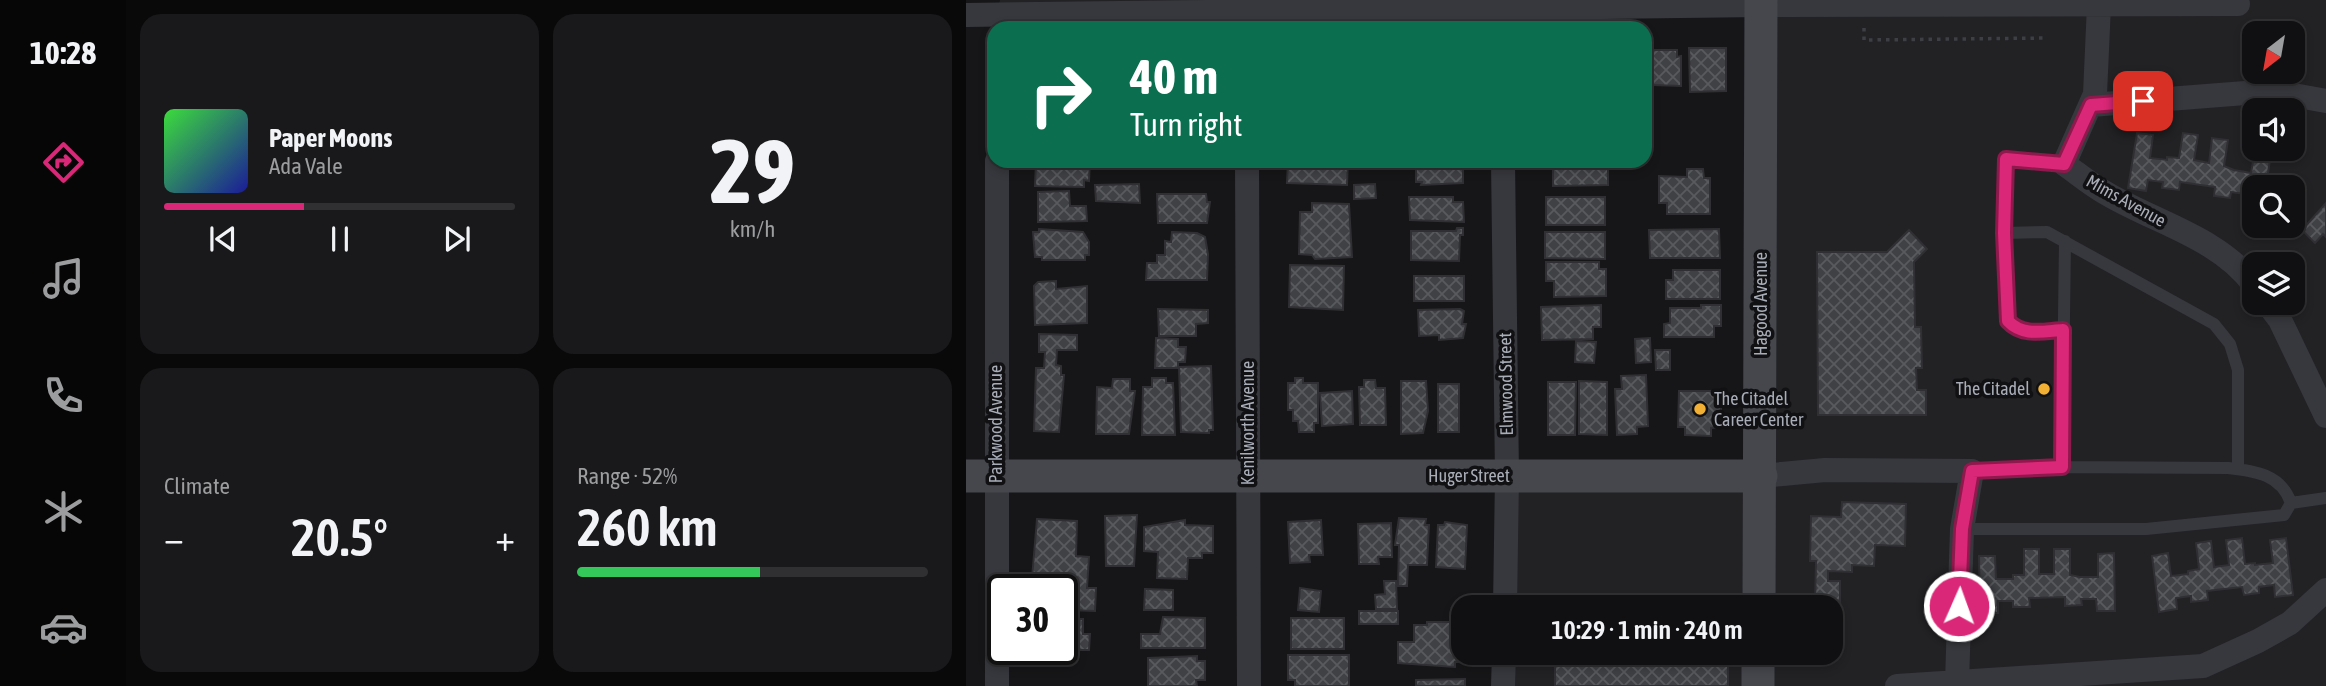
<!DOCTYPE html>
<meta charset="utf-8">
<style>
body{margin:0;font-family:"Asap Condensed",sans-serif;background:#19191b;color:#f1f3f6;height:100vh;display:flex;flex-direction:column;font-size:26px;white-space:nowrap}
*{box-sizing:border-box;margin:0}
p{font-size:23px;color:#9c9d9f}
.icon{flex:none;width:38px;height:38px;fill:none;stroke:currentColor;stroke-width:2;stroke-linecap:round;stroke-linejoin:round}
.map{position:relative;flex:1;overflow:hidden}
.sheet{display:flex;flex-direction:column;gap:14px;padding:14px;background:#09090a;width:840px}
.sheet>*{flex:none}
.guide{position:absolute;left:21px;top:21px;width:665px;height:147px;border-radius:21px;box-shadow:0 4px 10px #0003,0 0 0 2px #303032;background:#0b6e4f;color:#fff;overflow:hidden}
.needle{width:46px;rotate:211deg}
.tools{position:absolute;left:1276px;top:21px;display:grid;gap:14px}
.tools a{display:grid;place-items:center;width:63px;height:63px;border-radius:14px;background:#101012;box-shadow:0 4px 10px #0003,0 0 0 2px #303032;font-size:35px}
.speed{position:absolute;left:21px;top:574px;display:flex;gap:14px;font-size:35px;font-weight:700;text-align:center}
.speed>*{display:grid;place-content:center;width:91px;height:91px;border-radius:50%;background:#101012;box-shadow:0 4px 10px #0003,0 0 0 2px #303032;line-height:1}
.speed .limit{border:4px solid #111;border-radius:10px;background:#fff;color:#111}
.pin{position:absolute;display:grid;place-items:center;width:60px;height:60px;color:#fff;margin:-30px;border-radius:14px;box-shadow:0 4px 10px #0006}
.me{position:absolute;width:77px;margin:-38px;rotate:2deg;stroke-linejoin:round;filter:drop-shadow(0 0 5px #0008)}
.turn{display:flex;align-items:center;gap:24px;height:147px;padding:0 28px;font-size:32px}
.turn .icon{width:91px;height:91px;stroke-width:2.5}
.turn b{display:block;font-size:49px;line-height:60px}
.big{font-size:52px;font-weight:600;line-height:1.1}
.sheet .tile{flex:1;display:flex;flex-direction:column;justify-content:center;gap:10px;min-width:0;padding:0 24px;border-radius:21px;background:#19191b}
.sheet .dial{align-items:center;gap:0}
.dial b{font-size:91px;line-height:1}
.song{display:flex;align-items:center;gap:21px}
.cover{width:84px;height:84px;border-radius:10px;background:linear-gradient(135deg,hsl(120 70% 55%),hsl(240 70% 35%))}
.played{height:7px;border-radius:4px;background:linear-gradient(90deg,#db2777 40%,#303032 40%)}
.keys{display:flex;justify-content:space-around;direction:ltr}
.heat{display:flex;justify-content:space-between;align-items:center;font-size:38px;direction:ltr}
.charge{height:10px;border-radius:5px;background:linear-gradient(90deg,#34c759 52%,#303032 0)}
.sheet .tiles{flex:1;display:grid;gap:14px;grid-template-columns:repeat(2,1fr)}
.trip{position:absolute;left:485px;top:595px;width:392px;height:70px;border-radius:21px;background:#101012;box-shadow:0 4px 10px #0003,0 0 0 2px #303032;font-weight:600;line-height:70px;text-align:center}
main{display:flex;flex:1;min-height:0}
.tabs{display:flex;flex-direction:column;width:126px;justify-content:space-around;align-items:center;background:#060607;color:#9c9d9f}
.tabs .icon{width:49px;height:49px}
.tabs .on{color:#db2777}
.tabs b{font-size:32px;color:#f1f3f6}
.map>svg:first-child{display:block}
.built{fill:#222225;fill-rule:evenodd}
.building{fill:url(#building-cross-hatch);stroke:#303034;stroke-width:2}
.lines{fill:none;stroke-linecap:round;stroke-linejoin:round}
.path{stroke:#3d3f44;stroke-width:3.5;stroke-dasharray:3.5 5;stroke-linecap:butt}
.lane{stroke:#37383d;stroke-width:12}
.street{stroke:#37383d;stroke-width:24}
.secondary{stroke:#45474d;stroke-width:33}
.route-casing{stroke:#8e194d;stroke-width:18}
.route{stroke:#db2777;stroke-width:12}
.poi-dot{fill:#f2b134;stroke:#111113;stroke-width:2.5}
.labels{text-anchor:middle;stroke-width:7;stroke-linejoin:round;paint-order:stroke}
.street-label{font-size:18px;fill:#a8adb8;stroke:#111113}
.poi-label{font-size:18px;fill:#a8adb8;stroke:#111113;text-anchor:end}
</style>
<main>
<nav class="tabs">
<b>10:28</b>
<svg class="icon on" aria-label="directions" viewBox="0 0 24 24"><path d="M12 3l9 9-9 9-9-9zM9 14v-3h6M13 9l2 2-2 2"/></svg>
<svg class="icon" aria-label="music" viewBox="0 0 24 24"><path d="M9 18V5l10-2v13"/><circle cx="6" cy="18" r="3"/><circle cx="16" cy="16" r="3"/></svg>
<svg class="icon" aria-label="phone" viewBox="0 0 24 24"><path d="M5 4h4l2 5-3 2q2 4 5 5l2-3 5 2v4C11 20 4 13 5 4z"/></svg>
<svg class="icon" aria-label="climate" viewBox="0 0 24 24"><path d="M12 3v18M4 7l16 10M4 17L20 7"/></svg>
<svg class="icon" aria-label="car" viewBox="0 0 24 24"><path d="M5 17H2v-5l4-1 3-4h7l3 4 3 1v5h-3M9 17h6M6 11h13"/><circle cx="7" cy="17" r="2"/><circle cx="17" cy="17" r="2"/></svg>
</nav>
<section class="sheet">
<div class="tiles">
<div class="tile">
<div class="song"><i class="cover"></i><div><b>Paper Moons</b><p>Ada Vale</p></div></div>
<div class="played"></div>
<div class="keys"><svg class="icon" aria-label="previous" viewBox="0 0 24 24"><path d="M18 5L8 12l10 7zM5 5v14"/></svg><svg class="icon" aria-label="pause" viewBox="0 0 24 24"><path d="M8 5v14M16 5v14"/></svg><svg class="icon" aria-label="next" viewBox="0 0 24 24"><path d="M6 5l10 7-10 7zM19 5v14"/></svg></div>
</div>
<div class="tile dial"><b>29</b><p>km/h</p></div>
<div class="tile"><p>Climate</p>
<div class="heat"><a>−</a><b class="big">20.5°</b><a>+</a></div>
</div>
<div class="tile"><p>Range · 52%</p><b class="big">260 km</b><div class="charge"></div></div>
</div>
</section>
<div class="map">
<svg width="1360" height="686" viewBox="0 0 1360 686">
<defs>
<pattern id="building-cross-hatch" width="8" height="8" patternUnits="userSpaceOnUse" patternTransform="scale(1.75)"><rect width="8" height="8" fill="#404145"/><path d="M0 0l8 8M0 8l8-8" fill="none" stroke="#595a5e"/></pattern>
</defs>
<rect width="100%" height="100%" fill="#161618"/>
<path class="built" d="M34,0H1360V686H537L538,653H864V607H539L541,476H795L794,6L31,15ZM1288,33H1326V72H1288ZM1288,110H1326V149H1288ZM1288,187H1326V226H1288ZM1288,264H1326V303H1288Z"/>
<path class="building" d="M723,48H760V91L724,92Z
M687,50H711V57L715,56V86L687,85Z
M1171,133L1187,135L1184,158L1201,160V157L1213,158L1217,133L1232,135L1228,160L1243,163L1246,138L1262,140L1258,166L1268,170L1285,173L1289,150L1305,153L1300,187H1288V208L1278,206L1280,194L1265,192L1264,198L1248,196L1249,187L1214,182L1213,190L1196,188L1197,182L1182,180L1180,191L1162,188Z
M70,161H124L123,181L118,180V187L69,186Z
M322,161H382L381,185L321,183Z
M450,161H497V183L455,185L456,182H450Z
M587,161H625V169L642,168V185L587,186Z
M721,169H737L738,178H744V214H701V203H693V176L721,177Z
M173,184L174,203L130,201L129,185Z
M409,184L410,198L388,199V185Z
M103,191L104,206H120L121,221L72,222V192Z
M191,194H240L241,202H244L241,223H192Z
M443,197H487V202H497L498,222L444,220Z
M580,197H639V225H580Z
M346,203L383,204L386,257L349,259L346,255L333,254L334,212H346Z
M1360,203V237L1357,234L1349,243L1336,230Z
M491,228H497V235H494L493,261L445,260V231H490Z
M73,229L117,232L123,242V255H119V260H76V257H69L67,232H73Z
M753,229L754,258H684L683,230Z
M943,230L961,249L948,262L949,327H955L956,368H950L951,390H960V415H852L851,252H921Z
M206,232L231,233L239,237L242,254L241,280H180L181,263H191V255H199V241L205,242Z
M579,232H639V259L579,258Z
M580,262H633V269H640V296L588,297V281H580Z
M324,265L378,266L377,310L323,307Z
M707,270H754V299H700V280H707Z
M448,276H498V301H448Z
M90,281V289L121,286V323L69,325L68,286L72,282Z
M635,305V327H627V339L576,340L575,307Z
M735,305H755V326H748V337H698V324L704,323V308H735Z
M192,309L242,310V323L230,324V336H193Z
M494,309L498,311L496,324H500L497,338L473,340V335L453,336L452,310Z
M73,334L111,335V350H91L90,365L95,366V375H98L93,432L68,431L70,368H78L79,352H73Z
M190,338L212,339V347H220L219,362H212V368H189Z
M684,338L685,362L670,363L669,339Z
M610,341L630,342L628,363L609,362Z
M689,350H704V370H690Z
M245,366L247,430H243V433L215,432L213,367Z
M680,375L682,426L671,427V434L651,435L649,389H656L655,376Z
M186,378H200V383H207L209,435H176L177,387H186Z
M329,378H337V383H352V423H348V432H333L332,421H327V410H322V383H329Z
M147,379H164V391H169L163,434H130L131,387L146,388Z
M398,380H409L410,388H419L420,425H394L393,387H398Z
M435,381H460L462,411L457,433L435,434Z
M613,381L641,382V435L613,434Z
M582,382H610L609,435H582Z
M472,384H493V432H472Z
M386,391L387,424L356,426L354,393Z
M713,391H755V427L745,428V436L719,435V427H712Z
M876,502L940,504L939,546L909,545L908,566L886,565V572L862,571V581H874V605L849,604L850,561H844L845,516L875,517Z
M171,515L168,566H140L139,516Z
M433,518L460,519L459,525H463L461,565H442L441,586H432L433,545H429Z
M71,519L111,521L110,556L123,557L121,588H130L129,611L103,610V593H96V590H65Z
M219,520V525L247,526V553H236V558H222L221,579L191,578L192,552L178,551V527Z
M355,520L357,555H343L344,562L324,563L322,522Z
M479,522L501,525L499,569L470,567L472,525H478Z
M425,523L426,557H412L413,564H393L392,524Z
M1276,538L1279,564L1289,563V565L1307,563L1304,540L1320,538L1327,595L1309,597L1308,585L1293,587V593L1278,595L1276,587L1241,591L1242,600L1225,602V596L1210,598L1211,609L1193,612L1186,556L1202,553L1205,576L1222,574V571L1233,569L1230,543L1245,541L1248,567L1263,565L1260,540Z
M1058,549H1073V574H1088V549H1104V575L1114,577H1132V554L1148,553L1149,611H1131L1130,599H1115L1116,605L1099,606V597L1063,598L1064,607H1047V601H1032V613H1014L1013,556H1029L1030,579H1047V575H1058Z
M418,581H430L431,609H410L409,595L419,594Z
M334,588L355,591L353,612L332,610Z
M179,589L207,590V610H178Z
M393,611H432V624H393Z
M197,617L239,618V648H175V634H194Z
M325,618H378V649H325Z
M96,619H117V634H124L123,650H69L96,649Z
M461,622H487L490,637H497V653H501V662H489V667L432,663V642H448V625H461Z
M589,653H762V686H589Z
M322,655H383V686H329V680H322Z
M231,656V661H239V680H230L231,686H182V658Z
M499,679V686H450V680Z"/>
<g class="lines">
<path class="path" d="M898,28V40L1080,38"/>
<path class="lane" d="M1038,233L1081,232L1248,324L1264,344L1272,370V469
M1097,330C1078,332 1057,337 1042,321L1038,233L1040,159L1098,164
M1096,467L1099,241
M1006,471L1096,467L1262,468C1289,471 1315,474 1325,503
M996,529H1180L1318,515L1325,503L1360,498"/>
<path class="street" d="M1133,5L1129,94L1098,164C1111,173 1124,184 1138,192C1187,222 1253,237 1288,285
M0,15L794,5L1272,4
M1125,105L1305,91L1360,101
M281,161L283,686
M537,161L541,476L539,607
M1301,303L1314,320L1360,416
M795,476L859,470L1006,471L996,529L991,682
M31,686V161
M537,686L538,653
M931,686L1237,666L1292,641L1324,623L1360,590"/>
<path class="secondary" d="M0,476H795
M793,607L795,0
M792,686V653"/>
</g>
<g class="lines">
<g class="route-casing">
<path id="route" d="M993,606L996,529L1006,471L1096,467L1097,330C1078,331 1057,337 1042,321L1038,233L1040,159L1098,164L1125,105L1177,101"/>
</g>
<use href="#route" class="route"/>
</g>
<g class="poi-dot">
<circle cx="1078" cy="389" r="7"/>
<circle cx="734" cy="409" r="7"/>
</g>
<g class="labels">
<g class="street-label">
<text transform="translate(1160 201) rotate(29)" y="6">Mims Avenue</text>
<text transform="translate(795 304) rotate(-90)" y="6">Hagood Avenue</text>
<text transform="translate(540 384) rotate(-91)" y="6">Elmwood Street</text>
<text transform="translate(282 423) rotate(-90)" y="6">Kenilworth Avenue</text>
<text transform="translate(30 424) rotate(-90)" y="6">Parkwood Avenue</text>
<text x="503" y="482">Huger Street</text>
</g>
<g class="poi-label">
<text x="1064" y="395">The Citadel</text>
<text x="748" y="405" text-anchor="start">The Citadel<tspan x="748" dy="21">Career Center</tspan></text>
</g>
</g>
</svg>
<div class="tools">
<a><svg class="needle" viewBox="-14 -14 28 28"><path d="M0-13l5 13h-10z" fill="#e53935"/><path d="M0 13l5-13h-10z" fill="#9c9d9f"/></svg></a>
<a><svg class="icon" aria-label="sound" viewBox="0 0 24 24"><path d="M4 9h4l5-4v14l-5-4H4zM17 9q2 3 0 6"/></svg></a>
<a><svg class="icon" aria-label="search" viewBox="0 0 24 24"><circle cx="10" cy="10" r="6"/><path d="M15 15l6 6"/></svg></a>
<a><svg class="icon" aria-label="layers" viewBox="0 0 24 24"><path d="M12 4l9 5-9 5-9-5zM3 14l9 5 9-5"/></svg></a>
</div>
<div class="speed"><div class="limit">30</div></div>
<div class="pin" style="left:1177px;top:101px;background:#d93025"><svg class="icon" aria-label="arrive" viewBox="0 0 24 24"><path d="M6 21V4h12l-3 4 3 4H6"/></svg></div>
<svg class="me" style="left:993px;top:606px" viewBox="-20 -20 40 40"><circle r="17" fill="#db2777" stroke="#fff" stroke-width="3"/><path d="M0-11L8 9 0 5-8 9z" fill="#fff"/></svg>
<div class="trip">10:29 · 1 min · 240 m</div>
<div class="guide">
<div class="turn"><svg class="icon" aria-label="right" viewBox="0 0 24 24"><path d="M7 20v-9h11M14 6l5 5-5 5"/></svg><div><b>40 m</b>Turn right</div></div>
</div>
</div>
</main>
